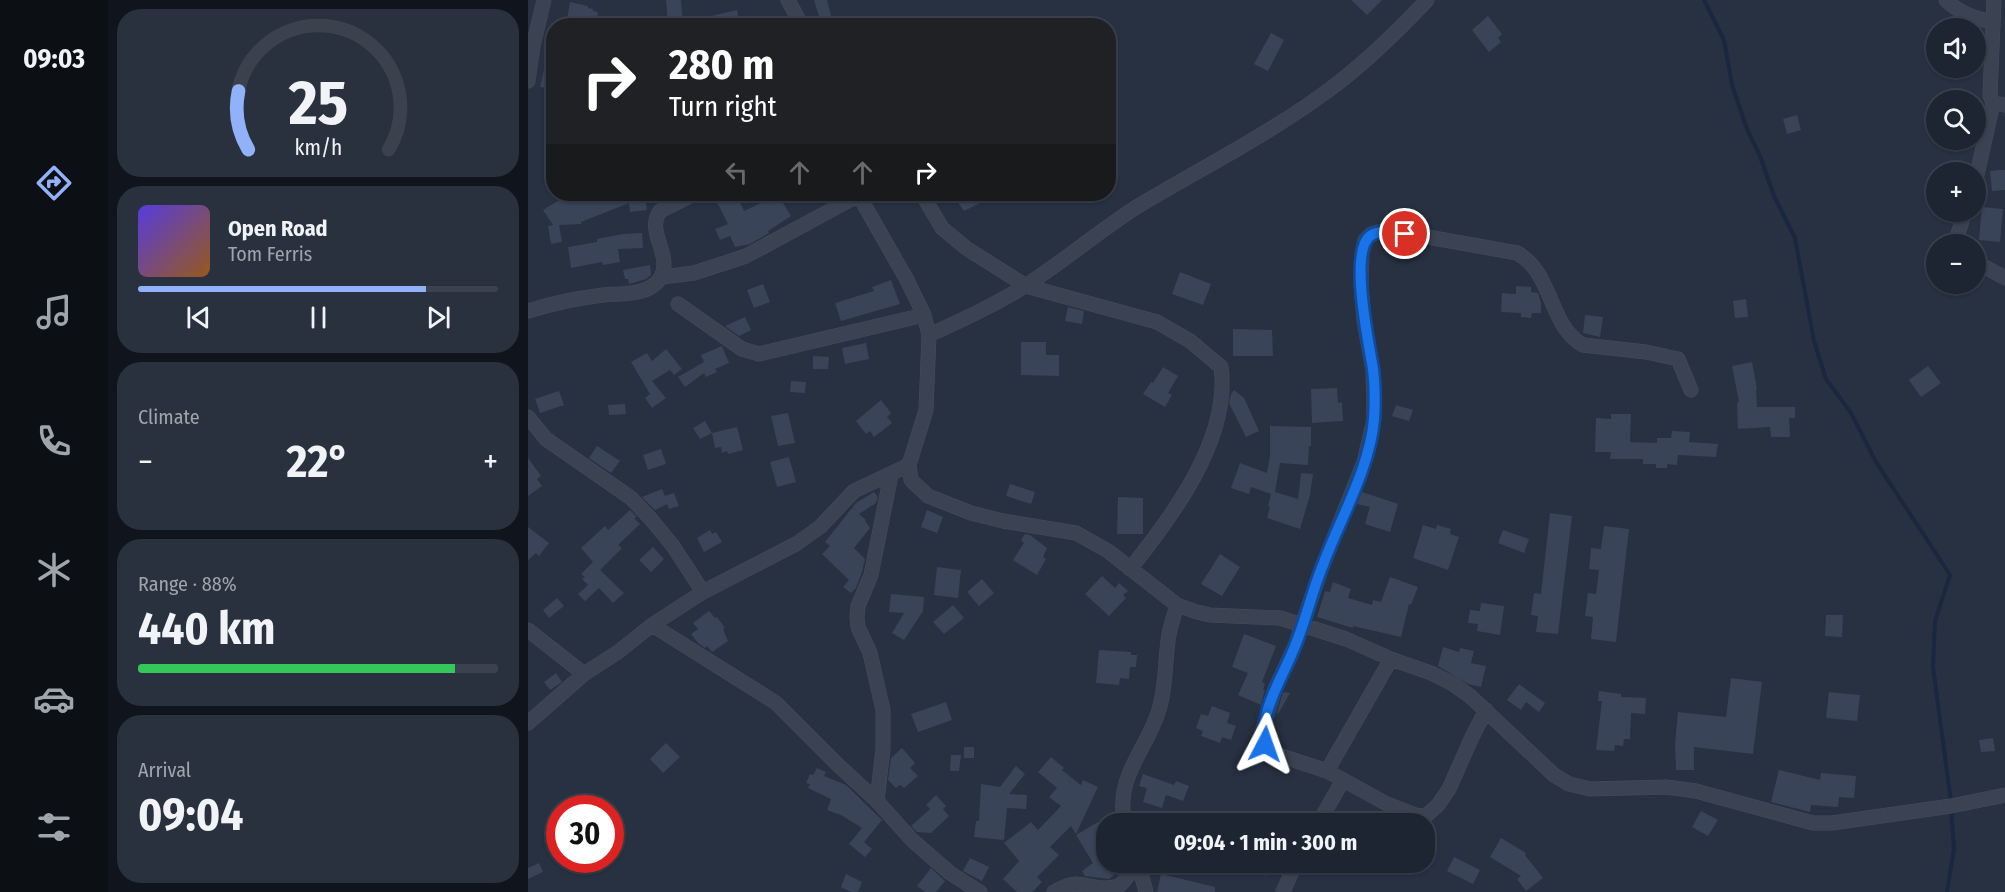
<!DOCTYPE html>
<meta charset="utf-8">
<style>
body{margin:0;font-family:"Fira Sans Condensed",sans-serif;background:#2a313e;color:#f1f3f6;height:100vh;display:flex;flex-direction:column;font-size:22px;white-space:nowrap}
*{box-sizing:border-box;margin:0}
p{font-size:20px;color:#a0a5ac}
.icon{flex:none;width:33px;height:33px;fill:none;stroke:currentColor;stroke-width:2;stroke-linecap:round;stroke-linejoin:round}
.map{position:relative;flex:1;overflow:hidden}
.panel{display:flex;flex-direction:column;gap:9px;padding:9px;background:#10141c;width:420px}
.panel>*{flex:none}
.hud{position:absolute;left:18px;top:18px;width:570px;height:183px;border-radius:24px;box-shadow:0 2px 4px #0004,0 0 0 2px #3b424d;background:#202124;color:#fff;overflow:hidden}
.controls{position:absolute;left:1398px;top:18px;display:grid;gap:12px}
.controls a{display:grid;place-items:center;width:60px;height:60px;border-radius:50%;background:#1d2532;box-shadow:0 2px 4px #0004,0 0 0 2px #3b424d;font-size:30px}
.speed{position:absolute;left:18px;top:795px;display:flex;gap:12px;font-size:30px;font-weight:700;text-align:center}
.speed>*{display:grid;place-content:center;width:78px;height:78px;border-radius:50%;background:#1d2532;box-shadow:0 2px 4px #0004,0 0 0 2px #3b424d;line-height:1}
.speed .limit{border:9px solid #d22;background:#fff;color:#111}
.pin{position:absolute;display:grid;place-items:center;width:51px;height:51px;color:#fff;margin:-26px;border:3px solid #fff;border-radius:50%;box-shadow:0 2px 6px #0007}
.me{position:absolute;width:66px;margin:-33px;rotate:4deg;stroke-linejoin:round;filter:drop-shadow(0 0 4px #0008)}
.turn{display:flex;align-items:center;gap:21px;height:126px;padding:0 24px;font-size:27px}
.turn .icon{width:78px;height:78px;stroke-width:2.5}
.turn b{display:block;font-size:42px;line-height:51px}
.lanes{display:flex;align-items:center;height:57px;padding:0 24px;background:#0003;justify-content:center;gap:30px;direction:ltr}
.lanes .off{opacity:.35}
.big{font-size:45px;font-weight:700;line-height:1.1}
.panel .card{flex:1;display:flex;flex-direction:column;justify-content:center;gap:9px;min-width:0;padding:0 21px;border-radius:24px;background:#2a313e}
.panel .dial{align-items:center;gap:0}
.dial svg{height:156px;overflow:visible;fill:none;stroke:#3b424d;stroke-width:7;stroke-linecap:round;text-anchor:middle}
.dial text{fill:#f1f3f6;stroke:none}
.song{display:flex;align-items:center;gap:18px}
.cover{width:72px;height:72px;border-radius:9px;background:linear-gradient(135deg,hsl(250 70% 55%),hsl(30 70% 35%))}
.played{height:6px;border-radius:3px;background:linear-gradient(90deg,#91b2f8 80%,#3b424d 80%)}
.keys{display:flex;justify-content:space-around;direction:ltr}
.heat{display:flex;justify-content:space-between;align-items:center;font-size:33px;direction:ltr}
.charge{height:9px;border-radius:4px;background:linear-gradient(90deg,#34c759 88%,#3b424d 0)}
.trip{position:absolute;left:568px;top:813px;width:339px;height:60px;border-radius:24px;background:#1d2532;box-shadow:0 2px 4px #0004,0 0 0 2px #3b424d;font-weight:700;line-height:60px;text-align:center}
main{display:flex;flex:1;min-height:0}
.dock{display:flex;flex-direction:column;width:108px;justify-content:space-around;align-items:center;background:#0c0f14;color:#a0a5ac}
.dock .icon{width:42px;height:42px}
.dock .current{color:#91b2f8}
.dock b{font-size:27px;color:#f1f3f6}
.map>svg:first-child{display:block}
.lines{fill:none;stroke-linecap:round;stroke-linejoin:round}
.stream{stroke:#192740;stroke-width:4}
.building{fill:#394458}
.minor-casing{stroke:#454c5b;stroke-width:15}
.minor{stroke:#3b4352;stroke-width:14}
.route-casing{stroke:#114b97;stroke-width:15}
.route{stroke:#1a73e8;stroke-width:10}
</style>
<main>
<nav class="dock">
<b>09:03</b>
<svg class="icon current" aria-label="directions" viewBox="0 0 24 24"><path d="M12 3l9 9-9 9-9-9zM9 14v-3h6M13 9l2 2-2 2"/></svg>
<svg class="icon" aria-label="music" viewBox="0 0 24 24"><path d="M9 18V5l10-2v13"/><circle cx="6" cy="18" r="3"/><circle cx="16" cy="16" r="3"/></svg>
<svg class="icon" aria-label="phone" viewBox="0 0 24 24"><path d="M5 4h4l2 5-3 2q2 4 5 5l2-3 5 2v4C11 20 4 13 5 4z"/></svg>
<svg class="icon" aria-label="climate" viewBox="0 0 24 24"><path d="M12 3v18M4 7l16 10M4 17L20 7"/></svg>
<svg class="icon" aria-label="car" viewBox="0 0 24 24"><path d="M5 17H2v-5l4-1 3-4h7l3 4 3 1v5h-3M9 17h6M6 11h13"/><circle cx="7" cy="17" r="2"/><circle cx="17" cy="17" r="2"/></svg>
<svg class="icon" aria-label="filters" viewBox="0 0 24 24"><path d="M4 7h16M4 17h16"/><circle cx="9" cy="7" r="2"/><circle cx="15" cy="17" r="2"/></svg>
</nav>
<section class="panel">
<div class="card dial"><svg viewBox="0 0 100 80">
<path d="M14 69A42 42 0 1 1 86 69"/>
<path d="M14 69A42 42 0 0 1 9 39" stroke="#91b2f8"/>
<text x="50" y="56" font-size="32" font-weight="700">25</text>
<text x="50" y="72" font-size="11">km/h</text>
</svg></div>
<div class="card">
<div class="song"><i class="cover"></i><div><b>Open Road</b><p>Tom Ferris</p></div></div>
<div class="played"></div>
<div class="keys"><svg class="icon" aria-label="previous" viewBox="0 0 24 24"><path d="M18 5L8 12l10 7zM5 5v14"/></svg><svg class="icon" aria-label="pause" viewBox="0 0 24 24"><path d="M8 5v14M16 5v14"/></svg><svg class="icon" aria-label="next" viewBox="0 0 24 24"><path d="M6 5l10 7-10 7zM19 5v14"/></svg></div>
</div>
<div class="card"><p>Climate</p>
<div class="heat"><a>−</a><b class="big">22°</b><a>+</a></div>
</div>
<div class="card"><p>Range · 88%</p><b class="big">440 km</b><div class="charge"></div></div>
<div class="card"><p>Arrival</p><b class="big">09:04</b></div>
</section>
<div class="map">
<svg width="1477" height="892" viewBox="0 0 1477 892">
<rect width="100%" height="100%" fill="#273142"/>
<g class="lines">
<path class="stream" d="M1176,0L1196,40L1204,85L1219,129L1232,156L1246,196L1267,238L1286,341L1298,379L1323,413L1348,462L1422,575L1407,621L1405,667L1423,802
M1419,892L1426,849L1423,809"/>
</g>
<path class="building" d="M138,0H153L155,26H140Z
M286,0H299L306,26H294Z
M823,0H854L839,15Z
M42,2L60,6V8L65,9V11L70,12L68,25L38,26Z
M209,10L212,26H181L179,17Z
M960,16L974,34L970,38L973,42L961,52L944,30Z
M743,33L756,40L740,71L726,64Z
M20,53H26V89L12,87Z
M1269,115L1273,130L1259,134L1255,119Z
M1470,170H1477V190L1464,191L1462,171Z
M41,194H124L125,195L117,198L119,210L102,212L101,203L53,222V224L31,225L34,242L23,244L20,226L25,225L15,210Z
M197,194H208L216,211L250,195L263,216L240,231L241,233L222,244L207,247L202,236L192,240L187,229L200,224L187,198Z
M424,194H452L456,201L436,211Z
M1454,207L1475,209L1472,242L1451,240Z
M114,233L115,248L90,249L92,262L75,265L74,262L43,268L40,247L69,242V239L95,234Z
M122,265L123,275L118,279L101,284L100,279H97L95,270Z
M652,272L683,284L675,305L644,294Z
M363,280L372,304L313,321L307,303L346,291L344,287Z
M235,284L242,302L226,308L219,290Z
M988,286L1003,287V292L1010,293L1013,303V313H1004L1003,318L993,317V313L973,312L974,293L988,294Z
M1218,299L1220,317L1207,318L1205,301Z
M540,307L556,311L554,324L537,321Z
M1057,315L1075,317L1072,337L1055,333Z
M217,317L223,330L211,336L197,326Z
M705,329L744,330L745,356H705Z
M493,342H518V355H531V376L493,375Z
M338,343L341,359L317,364L314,348Z
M194,346L201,363L187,369L189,372L178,377L176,373L157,387L150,377L176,362L173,355Z
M138,349L154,369L146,375L142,370L124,381L138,398L124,408L117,398L122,394L103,362L119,353L124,361Z
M285,356L301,357L300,369H285Z
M1224,362L1229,389H1228L1229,407H1267V418H1261L1262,437H1243L1242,427L1210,429L1209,403L1211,402L1204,366Z
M1400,366L1413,383L1393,397L1381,380Z
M635,367L650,376L640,393L644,395L637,407L615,394L623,382L625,383Z
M263,381L278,382L277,393L262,392Z
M809,388L810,403L814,402L815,421L784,423L783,389Z
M706,390L716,398L731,431L718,437L701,403L703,394Z
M31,391L36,405L12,413L7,399Z
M353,400L363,413L359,417L364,423L346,437L342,431L338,434L328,421Z
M97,404L98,414L81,415L80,405Z
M868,405L885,410L881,421L864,416Z
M260,413L267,443L250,446L243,416Z
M1083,414H1103L1102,442L1129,443V438H1143L1144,431L1162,432L1161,442L1190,444L1188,457L1150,455L1149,465L1139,464V468H1128V464H1115V459H1082L1083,452H1067L1068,418L1083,419Z
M177,421L184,433L172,439L165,428Z
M742,426L783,427V446H781L780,465L752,463L747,492L770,499L773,473L785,474L782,495L772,529L739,518L742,507L740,506L743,494L723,487L721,494L703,488L712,463L739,473L742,456Z
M209,427L215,450L200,454L199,451L194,453L193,447L187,448L184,433Z
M69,446L92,461L83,473L61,458Z
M133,449L138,464L120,470L115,455Z
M261,457L268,482L249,487L242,462Z
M0,458L13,476L9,479L14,486L0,496Z
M482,484L507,492L503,504L478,496Z
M134,489L137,496L146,493L151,506L141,509L139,504L127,510L114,497Z
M346,492L350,497L348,503L331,514L338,520L337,521L342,528L326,548L337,559L334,572L328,588L323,593L315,587L321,580L294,554L302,546L297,542L328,503Z
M834,492L870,504L862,532L837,524L842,507L829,504Z
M590,497L615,498V534H589Z
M102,510L109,517L106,518L112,524L90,545L94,548L72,570L96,593L85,603L71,588L57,601L50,594L60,585L54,579L57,577L53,574L65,562L53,548L77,526L80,530Z
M399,510L415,517L409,533L393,527Z
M1022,513L1044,516L1030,634L1008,632L1010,616L1003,615L1006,593L1013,594Z
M895,525L908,529L909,525L923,529L922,534L931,537L920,570L885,558Z
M1076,526L1101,529L1088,642L1063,639L1065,617L1057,616L1060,593L1068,594L1071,570L1061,569L1063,548L1073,549Z
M0,527L21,543L11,556L8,553L0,560Z
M182,530L184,534L188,532L194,542L176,552L169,538Z
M975,530L1001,539L996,553L970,543Z
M497,534L502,535L519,548L515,557L518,559L509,575L485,560L496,543L493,540Z
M125,547L136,559L123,572L111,560Z
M692,554L712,567L694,596L673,584Z
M409,567L433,570L430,598L406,595Z
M574,576L587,588L591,583L600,591L595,595L598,598L581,616L557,594Z
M862,577L890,587L883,605L881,604L873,637L825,626V628L789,617L797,591L802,592L805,582L823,589L820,598L844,605L845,600L853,602Z
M454,579L466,593L451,606L439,592Z
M363,594L396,597L395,611L376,640L364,633L376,613L361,612Z
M29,598L36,606L21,618L15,610Z
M953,603L976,606L972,635L949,631L950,624L940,623L942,610L952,611Z
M425,605L436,618L416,634L405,622Z
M181,611L187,618L189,617L197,628L195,629L200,641L184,652L179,646L177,648L170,643L163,634L170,629L165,623Z
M1298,615H1315L1314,637L1297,636Z
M716,634L748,646L734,682L737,684L735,690H737L733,705L710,695L720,673L704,667Z
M915,647L931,652L932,648L946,651L943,663L958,666L953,687L940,684L910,666Z
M571,650L603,652V655H609L608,667H602L601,679L592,678L591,685L568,683Z
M28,673L34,682L22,690L16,682Z
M1203,678L1234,682L1225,754L1166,747V770H1148L1147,745L1150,712L1198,717Z
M991,684L1017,703L1011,712L998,702L993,710L979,700Z
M1071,691L1093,694V697L1118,698L1117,714L1103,713L1102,739H1096L1095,746L1087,745L1086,751L1068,750L1074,701H1070Z
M755,692L762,693L750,714L749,713Z
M1301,692L1332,695L1329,721L1298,718Z
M418,702L424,720L390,732L383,714Z
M684,706L702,713L699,723L708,726L703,740L694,737L692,743L673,736L675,731L668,728L673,714L680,716Z
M1465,738L1467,751L1453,752L1451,740Z
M138,743L152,757L135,773L122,759Z
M436,747H446V758H436Z
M374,748L387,763L382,768L390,776L376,788L372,785L368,788L360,780L363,758Z
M423,755H433L431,771H422Z
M523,757L536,768L534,770L553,785L555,780L570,787L548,834L543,826L522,847L531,855L509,877L514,882L504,892H489L475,879L491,861L476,843L503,822L510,830L533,806L521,797L529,788L510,772Z
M488,766L497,774L481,794L499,795L498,809L479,808L476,840L446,837L448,821H451L453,784L472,787Z
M289,768L298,772L296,776L318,785L354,820L336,842L344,849L337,857L321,844L334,828L313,815L299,810L303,799L280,788L282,784L278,783L282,774L285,775Z
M1251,770L1292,780L1293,773L1328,776L1326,798L1311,797L1310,807L1283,805L1282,812L1243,802Z
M615,774L646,785L648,781L661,786L655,801L638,795L634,808L615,802L619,788L611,786Z
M408,795L418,806L415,809L421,816L403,833L389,832L383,826L402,809L398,805Z
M1173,811L1190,820L1180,836L1164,827Z
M570,822L573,827L579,823V849L570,854L586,875L581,879L557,876L554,871L565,863L548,835Z
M973,838L998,853L997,855L1015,878L998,891L989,879L993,876L962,857Z
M926,857L952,870L945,884L919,871Z
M442,858L461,867L454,881L435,871Z
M730,862H743L738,876L727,872Z
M11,863L15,872L0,879V868Z
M403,868L417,881L408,892H397L389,886Z
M318,874L334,882L330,892H323L313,887Z
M633,874L687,887V892H629Z"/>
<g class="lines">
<g class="minor-casing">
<path id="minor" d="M260,0L274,26
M1418,0C1431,13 1446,18 1464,22
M1466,0L1462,95L1465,103L1477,105
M0,81L5,46L16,0
M1448,179L1465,103
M330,194L379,280L396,315L401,335L398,410L381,465L383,480L400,496L443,513L475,521L548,533L580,551L649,605L669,612L682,615L752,618L818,639L863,659L903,673L925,684L942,696L1026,775L1041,784L1062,789L1138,787L1168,791L1285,823H1304L1423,806L1477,795
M394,194L414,228L438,248L498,286L629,322L662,341L693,367C703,438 644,517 602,569
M1430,244L1428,240L1437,212
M1448,262L1477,278
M134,277L166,273L218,256L331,195
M150,304L214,349L231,354L396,315
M0,311C22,304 45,299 68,296C85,293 108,296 123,287C132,281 136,275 136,264C136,246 120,228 132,211L166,194
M401,335C434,320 469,304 500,284C537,260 570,232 607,208C670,170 738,136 798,92C835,65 868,33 899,0
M0,417L18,439L103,498L122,518L145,546L175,592
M124,625L248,703L309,764L349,801L384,840L422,873L452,892
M0,630L56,674
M958,710L944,737L921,789L910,805L900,814L890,816L859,804L799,771L747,754L737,744L734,731L747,689L767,646L794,567L836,462L846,419L845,371L836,321L833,285L834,254L837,240L843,234L850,232H859L894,236L989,253C1025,272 1021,327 1055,345L1118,352L1150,359L1163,390
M0,723L56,674L90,652L124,625L175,592L268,544L292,527L326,491L381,465
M799,771L863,659
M349,801L355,749V710L342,653L330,627L329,617L330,606L343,575L363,475
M597,824C585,776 622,747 632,706C638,684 637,663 640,641C641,629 646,617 649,605
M790,824L815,780
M610,862L618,892
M526,892C532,889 540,884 548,884C563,885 578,892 592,885C599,879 604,870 609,862
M755,892L768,862"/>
</g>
<use href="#minor" class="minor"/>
</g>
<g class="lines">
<g class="route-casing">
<path id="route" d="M737,744C731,711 755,677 767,646C778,620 784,591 795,565C812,519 842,468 846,419C847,404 847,385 845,369C841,344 821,252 842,236C851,229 866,233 877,234"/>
</g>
<use href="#route" class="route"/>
</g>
</svg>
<div class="controls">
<a><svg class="icon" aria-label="sound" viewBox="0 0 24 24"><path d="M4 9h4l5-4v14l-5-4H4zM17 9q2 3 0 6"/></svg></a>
<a><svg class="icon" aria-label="search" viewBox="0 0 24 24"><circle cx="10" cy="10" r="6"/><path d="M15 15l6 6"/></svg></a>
<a>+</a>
<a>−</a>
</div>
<div class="speed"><div class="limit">30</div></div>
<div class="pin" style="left:877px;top:234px;background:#d93025"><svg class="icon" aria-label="arrive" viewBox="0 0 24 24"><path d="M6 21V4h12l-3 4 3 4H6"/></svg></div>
<svg class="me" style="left:737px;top:744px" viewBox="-20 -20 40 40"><path d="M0-17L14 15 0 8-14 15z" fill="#1a73e8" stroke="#fff" stroke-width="4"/></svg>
<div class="trip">09:04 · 1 min · 300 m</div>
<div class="hud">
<div class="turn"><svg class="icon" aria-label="right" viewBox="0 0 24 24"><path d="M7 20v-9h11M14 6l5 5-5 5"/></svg><div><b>280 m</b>Turn right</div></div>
<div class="lanes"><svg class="icon off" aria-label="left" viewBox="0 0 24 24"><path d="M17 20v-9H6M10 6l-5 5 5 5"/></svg><svg class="icon off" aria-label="ahead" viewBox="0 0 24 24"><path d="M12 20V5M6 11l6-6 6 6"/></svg><svg class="icon off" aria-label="ahead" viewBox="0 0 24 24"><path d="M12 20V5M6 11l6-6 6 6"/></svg><svg class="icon" aria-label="right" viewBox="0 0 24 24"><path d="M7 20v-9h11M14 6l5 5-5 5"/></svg></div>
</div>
</div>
</main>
